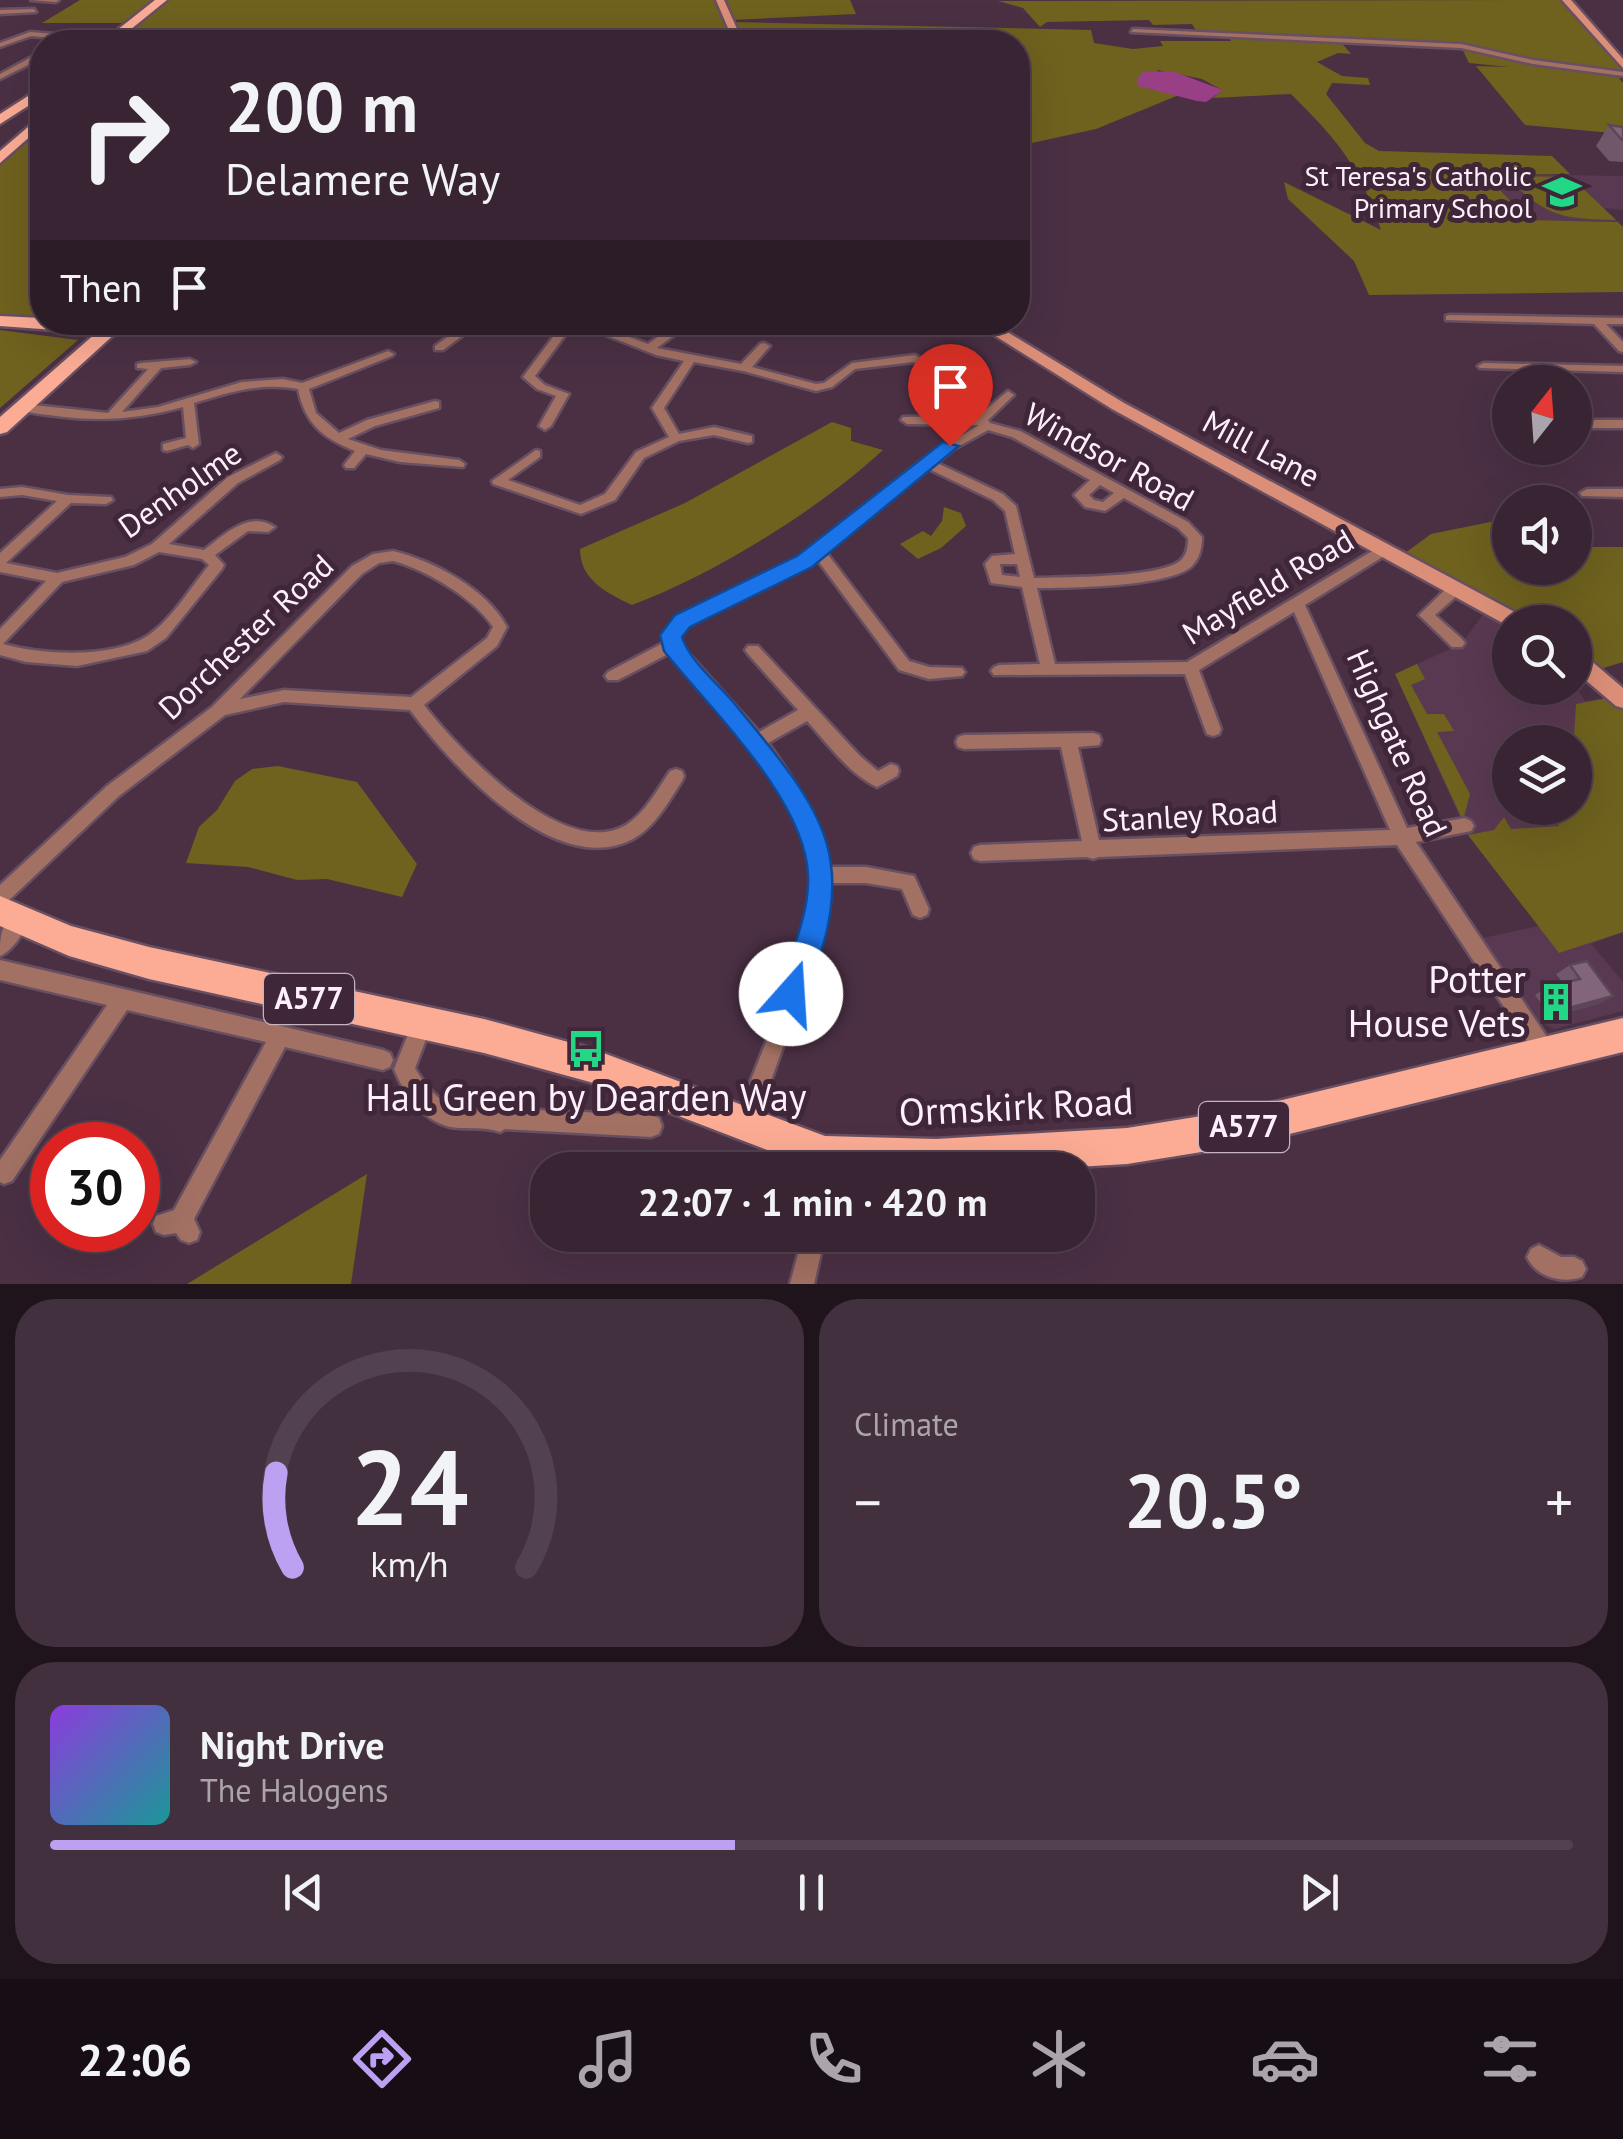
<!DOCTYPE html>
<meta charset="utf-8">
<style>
body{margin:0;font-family:"PT Sans",sans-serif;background:#43303f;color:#f1f3f6;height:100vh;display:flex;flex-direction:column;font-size:38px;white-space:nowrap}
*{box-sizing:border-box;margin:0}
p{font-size:32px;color:#aba4ac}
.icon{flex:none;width:55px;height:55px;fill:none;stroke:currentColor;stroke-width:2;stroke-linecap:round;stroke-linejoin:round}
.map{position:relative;height:1284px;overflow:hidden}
.panel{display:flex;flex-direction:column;gap:15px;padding:15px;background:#1f141c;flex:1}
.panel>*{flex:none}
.top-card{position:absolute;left:30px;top:30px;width:1000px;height:305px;border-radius:40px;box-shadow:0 10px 40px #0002,0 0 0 2px #52414e;background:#382433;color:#f1f3f6;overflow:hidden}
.needle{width:65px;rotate:17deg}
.fabs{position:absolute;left:1492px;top:365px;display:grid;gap:20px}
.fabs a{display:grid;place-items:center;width:100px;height:100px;border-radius:50%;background:#382433;box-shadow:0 10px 40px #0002,0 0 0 2px #52414e;font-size:50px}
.speed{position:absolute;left:30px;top:1122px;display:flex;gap:20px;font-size:50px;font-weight:700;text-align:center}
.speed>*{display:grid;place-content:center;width:130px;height:130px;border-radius:50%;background:#382433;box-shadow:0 10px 40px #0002,0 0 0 2px #52414e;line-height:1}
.speed .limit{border:15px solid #d22;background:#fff;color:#111}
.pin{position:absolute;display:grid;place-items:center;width:85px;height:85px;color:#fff;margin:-102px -42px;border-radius:50% 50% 50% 0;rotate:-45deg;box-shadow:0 0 10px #0007}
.pin .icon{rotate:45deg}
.me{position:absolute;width:110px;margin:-55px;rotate:19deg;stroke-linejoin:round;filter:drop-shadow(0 0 8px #0008)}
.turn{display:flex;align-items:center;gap:35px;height:210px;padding:0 30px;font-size:45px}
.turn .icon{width:130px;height:130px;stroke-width:2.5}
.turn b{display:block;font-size:70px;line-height:85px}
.then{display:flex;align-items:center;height:95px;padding:0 30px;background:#0003;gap:20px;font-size:38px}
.big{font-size:75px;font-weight:800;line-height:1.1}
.panel .widget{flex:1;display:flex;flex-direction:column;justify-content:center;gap:15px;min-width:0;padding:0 35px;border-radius:40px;background:#43303f}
.panel .dial{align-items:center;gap:0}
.dial svg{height:260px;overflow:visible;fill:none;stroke:#52414e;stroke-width:7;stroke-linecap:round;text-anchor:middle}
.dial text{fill:#f1f3f6;stroke:none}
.song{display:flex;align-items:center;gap:30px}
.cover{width:120px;height:120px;border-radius:15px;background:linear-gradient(135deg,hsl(270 70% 55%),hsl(180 70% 35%))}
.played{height:10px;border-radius:5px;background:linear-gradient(90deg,#bca0f2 45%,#52414e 45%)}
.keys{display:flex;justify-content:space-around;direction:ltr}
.heat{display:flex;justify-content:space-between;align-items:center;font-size:55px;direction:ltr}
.panel .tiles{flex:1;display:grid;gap:15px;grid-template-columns:1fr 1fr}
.widget:last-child{grid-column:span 2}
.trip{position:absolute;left:530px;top:1152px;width:565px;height:100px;border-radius:40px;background:#382433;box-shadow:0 10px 40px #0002,0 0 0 2px #52414e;font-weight:800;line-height:100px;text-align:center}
.dock{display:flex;height:160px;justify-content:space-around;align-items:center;background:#160e14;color:#aba4ac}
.dock .icon{width:70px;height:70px}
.dock .current{color:#bca0f2}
.dock b{font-size:45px;color:#f1f3f6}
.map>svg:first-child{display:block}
.built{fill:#593951;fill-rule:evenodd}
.green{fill:#6f611e}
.water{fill:#993f85}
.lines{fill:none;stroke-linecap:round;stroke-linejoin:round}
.street-casing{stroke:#684f61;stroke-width:5}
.secondary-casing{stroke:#684f61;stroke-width:5}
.primary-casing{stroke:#684f61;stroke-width:5}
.street{fill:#a27163;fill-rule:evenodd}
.secondary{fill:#dc8f78;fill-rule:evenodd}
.primary{fill:#fcac95;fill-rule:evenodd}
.wall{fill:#71576a}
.shaded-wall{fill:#5c4756}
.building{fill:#83657b;stroke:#5c4756;stroke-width:2.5}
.route{fill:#1a73e8;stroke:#114b97;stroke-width:2.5}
.labels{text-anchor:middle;stroke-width:10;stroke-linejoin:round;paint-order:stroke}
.far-poi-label{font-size:28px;fill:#fef0fa;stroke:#402639;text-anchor:end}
.shield{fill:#402639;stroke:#c5b3c0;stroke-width:2.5}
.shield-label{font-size:30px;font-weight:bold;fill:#fef0fa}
.street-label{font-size:32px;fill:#fef0fa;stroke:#402639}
.near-poi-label{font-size:38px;fill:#fef0fa;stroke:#402639;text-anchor:end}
.near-street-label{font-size:38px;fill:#fef0fa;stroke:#402639}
</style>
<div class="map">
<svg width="1623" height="1284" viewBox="0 0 1623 1284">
<rect width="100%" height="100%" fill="#4b3044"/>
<path class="built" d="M1485,174L1623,176V210L1604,208L1618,222L1528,220Z
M1485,612L1510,625V688L1575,685L1585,701L1613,697L1623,932L1591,944L1623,982V1011L1554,1029L1540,1022L1483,938L1539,926L1468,835L1395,674L1461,644ZM1510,742H1575V808H1510Z"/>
<path class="green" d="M80,0H154L122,23H42Z
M162,0H721L726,21L739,42H122Z
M727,0H850L856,14L731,20Z
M1566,0L1623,65V77H1618L1623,83V134L1525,125L1476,66L1509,67L1469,63L1461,46L1339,40L1351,54L1338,53L1317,62L1342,76L1368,78L1370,85L1332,83L1326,94L1365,143L1379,151L1552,156L1570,174L1486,175L1528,220L1618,222L1623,227V292L1369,295L1354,261L1288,199L1284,182L1381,230C1359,165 1339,142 1291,94L1213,98L1222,90L1202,79L1158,70L1150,89L1179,95L1096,129L1018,146V42H749L733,22L1091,30L1094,43L1133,49L1163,46L1160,41H1231L1227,33L1197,32L1192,24L1153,25L1149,20L1047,22L1040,27L1023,8L998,1Z
M42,119V322L146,323L109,331L0,321V159Z
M1506,176L1571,177L1616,220C1560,219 1545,216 1506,176Z
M0,330L78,340L0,408Z
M832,422L851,428V441L883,450C818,510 715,574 632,605C607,593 580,580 580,549L685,503Z
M944,507L961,513L966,526L941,548L918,559L900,544L923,531L931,536L942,521Z
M1510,518V568H1575V547H1623V662L1597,670L1575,654V622H1529L1401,556L1431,534Z
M1417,664L1425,679L1411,685L1427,714H1444L1454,731L1437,732L1470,794L1463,821L1395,674Z
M1613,697L1623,706V932L1559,953L1468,835L1494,830L1504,817L1511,829L1559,826L1549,808H1575V742H1562L1574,737L1576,704Z
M278,766L357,782L417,864L402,897L327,879L297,880L248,867L186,863L199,827L217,810L235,781L252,769Z
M367,1174L351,1284H187Z"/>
<path class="water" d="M1172,71L1223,90L1206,102L1197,101L1138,86L1137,79L1143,72Z"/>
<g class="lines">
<g class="street-casing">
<path id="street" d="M31,0H59L56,2Z
M34,9L36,12L0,14V10Z
M1133,29L1461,44L1533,60L1623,72V76L1533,64L1461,48L1131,32Z
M30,32L68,35L71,37L67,42H61L63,39L31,36L0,47V43Z
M39,53H42V58L0,79V74Z
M1450,315L1623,318V324H1606L1623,342V352L1619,351L1594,324L1446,320V316Z
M127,322H145L109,334L104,331Z
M468,322H481L443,350H435V346Z
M520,322H558L605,328L648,344L677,323L684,322L686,325L685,327L657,348L741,364L760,344L764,343L770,346L752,367L816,384L824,383L852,363L915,355L931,364L925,367L913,362L855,369L832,387L816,391L743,371L694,362L664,408L679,434L714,427L752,436V442L748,443L714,435L679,441L644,458L615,500L581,514L493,484L492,481L536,450L540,451V457L508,480L580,505L605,494L636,452L669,437L652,408L684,361L656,355L603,334L569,330L535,376L545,385L569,394L551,426L545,430L539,426L556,396L537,389L523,377L559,329Z
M388,351L394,354L392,356L309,389L316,413L339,433L367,420L435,401L439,402V408L375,426L348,439L381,450L459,460L465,464L463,467L400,462L366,454L354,468H346L344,465L355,451C323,438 305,424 298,389C261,382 229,392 194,403L199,444L193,448L188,445L167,451L163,450V444L186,438L183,407C140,419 100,422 56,416C43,414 29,414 18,408L24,404L108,413L148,369L137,368V364L141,363L190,359L196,362L190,365L161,368L122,412L158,407L242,382L283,379L302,383Z
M1484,363L1623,366V372L1480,368L1478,366Z
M1008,391L1014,395L988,420L990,423L1020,431L1188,522L1202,537C1202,547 1200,558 1192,566C1170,587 1069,588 1037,588L1055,664L1187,662L1379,547H1389L1391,550L1389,553L1305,605L1407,828L1465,818L1471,821L1474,826L1471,831L1416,842L1553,1046L1556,1053L1553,1060L1546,1063L1539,1060L1397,845L1099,857L1093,859L1087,857L980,861L974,859L971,853L974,847L980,845L1082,841L1061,747L964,749L958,747L956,742L958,737L964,735L1093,733L1099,735L1101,740L1099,745L1078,747L1099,840L1390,830L1294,612L1199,670L1221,729L1219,734L1213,736L1207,734L1205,729L1185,674L994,675L991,671L994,667L999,665L1040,664L1022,587L991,583L985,564L992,556L1015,554L1005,511L993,500L929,469L824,553L829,556L909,661L929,667L962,668L965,672L962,676L929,679L899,670L819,562L815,560L681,630L680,644L759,732L798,710L748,654L745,650L748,646H758L860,756L878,771L891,764L897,766L899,771L897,776L877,787C849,774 828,744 807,721L768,743C796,781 818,820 829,867H866L914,876L929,909L927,915L920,918L913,915L902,889L866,883H830L824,926L814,960L753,1131L745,1134L737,1131L734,1123C756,1066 781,1009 798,950C805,926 813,900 812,875C807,795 721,710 670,653L618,680H608L605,676L608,672L665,642L667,628L678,617L799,557L922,460L979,425L907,424L901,420L903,417L978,416ZM988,430L1012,437L1090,480L1074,495L1085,507L1105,511L1124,498L1178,528L1188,538C1188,547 1187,555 1180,561C1158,578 1064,577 1034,578L1016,506L1003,494L937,463L954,449ZM1100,485L1114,493L1103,502L1094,500L1089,495ZM1000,564H1017L1020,577L1002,575Z
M1575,420H1623V428H1575Z
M276,453L282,457L280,460L238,483L169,544L204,550C225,534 249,510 275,527L268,532L248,531L215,555L224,565L222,569L166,638L147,651L77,666L26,662L0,655V629L46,581L0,572V553L57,501L22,495L0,497V489L22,487L68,495L111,497L113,500L106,504L71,503L6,563L57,573L125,557L152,544L228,477ZM159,552L202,559L209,565C191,587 175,614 154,631C120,660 43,655 3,644L62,582L134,565Z
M1587,489H1623V497L1582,496L1580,493Z
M393,551C434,561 487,589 507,627L497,646L424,705C458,749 564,862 626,825C645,813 658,789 670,771L676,769L682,771L684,776L682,781C669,801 655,827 633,839C555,880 451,765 410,710L284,702L225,715L119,796L6,903L0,906V885L107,786L212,707L352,566L373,554ZM393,561C425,569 475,599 493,627L487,638L411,697L284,690L240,699L362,574L379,563Z
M1455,584L1462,589L1460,593L1435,615L1462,639L1465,643L1462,647H1452L1419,615L1450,585Z
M19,913L26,916L28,922C23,934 12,951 0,956C0,938 0,921 19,913Z
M0,960L383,1050L390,1053L393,1060L390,1067L383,1070L285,1047L194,1219L200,1232L197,1240L189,1243L181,1240L176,1233L164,1235L156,1232L153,1224L156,1216L174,1210L266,1042L127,1010L12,1181L4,1184L0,1182V1160L107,1005L0,980Z
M422,1014L429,1017L432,1024L415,1068C439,1108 449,1105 493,1107L498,1093L505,1089L512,1093L516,1100L514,1109L651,1115L659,1118L662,1126L659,1134L651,1137L505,1129L500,1132C484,1126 467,1130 450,1127C422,1120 404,1094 394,1069L415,1017Z
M803,1235H825L814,1284H790Z
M1539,1245L1561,1257H1574L1582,1261L1586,1269L1582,1277C1562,1284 1536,1277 1527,1257L1531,1249Z"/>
</g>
<g class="secondary-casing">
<path id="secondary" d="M716,0H724L743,42H734Z
M1562,0H1571L1623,59V68Z
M973,322H991L1124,403L1524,617L1527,622H1510V627L1112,409Z
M1575,651L1582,653L1623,688V708L1616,706L1575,671Z"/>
</g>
<g class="primary-casing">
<path id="primary" d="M155,0H167L115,42H102Z
M42,87V97L0,124V114Z
M42,115V126L0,163V151Z
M0,316L42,318V322H98L118,331L7,432L0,434V417L96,333L0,326Z
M0,896L71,926L149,947L484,1019L590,1048L825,1136L936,1139L1127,1128L1245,1109L1623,1018V1052L1245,1145L1127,1164L1025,1170H819L590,1082L484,1053L149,979L69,956L0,926Z"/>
</g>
<use href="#street" class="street"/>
<use href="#secondary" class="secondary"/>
<use href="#primary" class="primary"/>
</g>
<path class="wall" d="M1609,125L1623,127V162L1609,161L1596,146Z
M1570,965L1613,996L1598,1004L1551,1017L1535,995L1549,986L1563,983L1556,974Z"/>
<path class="shaded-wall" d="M1613,996L1598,1004L1551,1017L1565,1009Z"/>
<path class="building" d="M1609,125L1623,127V140H1622Z
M1587,961L1613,996L1565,1009L1549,986L1580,979L1570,965Z"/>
<path class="route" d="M943,442L959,446L812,567L690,627L682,637C689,660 718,684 734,703C828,817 863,858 802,1005L791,1009L780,1005L776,994C789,958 810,915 808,875C805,799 710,709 664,651L660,635L675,615L797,556Z"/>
<defs>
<g id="school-bare" transform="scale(3)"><path d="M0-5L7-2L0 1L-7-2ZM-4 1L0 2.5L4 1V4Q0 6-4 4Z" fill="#22d887" stroke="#402639" stroke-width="2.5" paint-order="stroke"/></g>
<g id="building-bare" transform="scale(3)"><path d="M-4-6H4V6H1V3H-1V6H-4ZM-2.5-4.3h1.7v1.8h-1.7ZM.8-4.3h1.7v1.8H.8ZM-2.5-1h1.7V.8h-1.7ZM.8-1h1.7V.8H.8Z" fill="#22d887" stroke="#402639" stroke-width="2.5" paint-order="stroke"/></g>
<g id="bus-bare" transform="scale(3)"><path d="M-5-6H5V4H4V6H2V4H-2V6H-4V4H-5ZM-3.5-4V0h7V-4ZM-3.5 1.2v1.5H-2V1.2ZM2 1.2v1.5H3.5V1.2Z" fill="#22d887" stroke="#402639" stroke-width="2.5" paint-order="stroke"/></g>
</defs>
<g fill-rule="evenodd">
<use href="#school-bare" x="1562" y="192"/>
<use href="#building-bare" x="1556" y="1002"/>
<use href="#bus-bare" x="586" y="1049"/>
</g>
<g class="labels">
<g class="far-poi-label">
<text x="1532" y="186">St Teresa's Catholic<tspan x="1532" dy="32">Primary School</tspan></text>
</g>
<g class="shield">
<rect x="264" y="974" width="90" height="50" rx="8"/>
<rect x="1199" y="1102" width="90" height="50" rx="8"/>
</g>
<g class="shield-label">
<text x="309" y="1009">A577</text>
<text x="1244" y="1137">A577</text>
</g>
<g class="street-label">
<text transform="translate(1261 449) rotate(28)" y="11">Mill Lane</text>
<text transform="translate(1109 457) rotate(29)" y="11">Windsor Road</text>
<text transform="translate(180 490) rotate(-35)" y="11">Denholme</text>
<text transform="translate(1268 587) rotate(-31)" y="11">Mayfield Road</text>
<text transform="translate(246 637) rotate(-43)" y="11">Dorchester Road</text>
<text transform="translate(1397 743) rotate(66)" y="11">Highgate Road</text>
<text transform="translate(1190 816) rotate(-3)" y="11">Stanley Road</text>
</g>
<g class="near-poi-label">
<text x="1526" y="993">Potter<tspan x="1526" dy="44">House Vets</tspan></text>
<text x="586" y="1111" text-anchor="middle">Hall Green by Dearden Way</text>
</g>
<g class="near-street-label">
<text transform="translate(1016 1107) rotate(-3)" y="13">Ormskirk Road</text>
</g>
</g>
</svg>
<div class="fabs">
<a><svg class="needle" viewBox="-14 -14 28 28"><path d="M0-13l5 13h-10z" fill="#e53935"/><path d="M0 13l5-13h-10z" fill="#aba4ac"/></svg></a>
<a><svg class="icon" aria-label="sound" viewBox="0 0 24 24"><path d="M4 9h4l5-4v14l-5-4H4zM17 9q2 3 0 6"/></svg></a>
<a><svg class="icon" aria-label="search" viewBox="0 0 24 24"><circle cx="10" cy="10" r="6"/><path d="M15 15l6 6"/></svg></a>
<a><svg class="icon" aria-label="layers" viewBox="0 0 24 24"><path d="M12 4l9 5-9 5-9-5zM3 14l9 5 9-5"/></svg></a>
</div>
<div class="speed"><div class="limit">30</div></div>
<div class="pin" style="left:950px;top:446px;background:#d93025"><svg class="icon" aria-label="arrive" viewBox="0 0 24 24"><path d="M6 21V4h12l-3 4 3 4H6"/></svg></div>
<svg class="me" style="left:791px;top:994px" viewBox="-20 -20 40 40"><circle r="19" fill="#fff"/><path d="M0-13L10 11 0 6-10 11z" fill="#1a73e8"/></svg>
<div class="trip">22:07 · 1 min · 420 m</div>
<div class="top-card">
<div class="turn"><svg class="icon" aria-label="right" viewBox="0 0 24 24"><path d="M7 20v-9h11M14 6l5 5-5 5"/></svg><div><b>200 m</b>Delamere Way</div></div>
<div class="then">Then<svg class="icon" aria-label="arrive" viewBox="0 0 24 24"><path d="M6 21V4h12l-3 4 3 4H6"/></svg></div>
</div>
</div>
<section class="panel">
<div class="tiles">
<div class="widget dial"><svg viewBox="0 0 100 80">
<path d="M14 69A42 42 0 1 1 86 69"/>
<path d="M14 69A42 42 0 0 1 9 40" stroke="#bca0f2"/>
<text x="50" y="56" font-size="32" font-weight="700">24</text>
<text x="50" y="72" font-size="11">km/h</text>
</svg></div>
<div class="widget"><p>Climate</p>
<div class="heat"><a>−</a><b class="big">20.5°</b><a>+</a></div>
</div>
<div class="widget">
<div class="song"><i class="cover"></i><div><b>Night Drive</b><p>The Halogens</p></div></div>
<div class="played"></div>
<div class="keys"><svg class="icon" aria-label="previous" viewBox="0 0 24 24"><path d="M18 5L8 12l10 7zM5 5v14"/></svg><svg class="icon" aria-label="pause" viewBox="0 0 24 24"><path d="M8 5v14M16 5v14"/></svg><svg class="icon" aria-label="next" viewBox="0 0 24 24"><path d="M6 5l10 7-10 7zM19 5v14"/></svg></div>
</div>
</div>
</section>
<nav class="dock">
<b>22:06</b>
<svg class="icon current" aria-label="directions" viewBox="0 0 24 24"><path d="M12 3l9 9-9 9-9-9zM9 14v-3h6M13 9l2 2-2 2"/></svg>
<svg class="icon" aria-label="music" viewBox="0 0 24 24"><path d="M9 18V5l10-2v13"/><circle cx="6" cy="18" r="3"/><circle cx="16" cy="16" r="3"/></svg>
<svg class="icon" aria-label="phone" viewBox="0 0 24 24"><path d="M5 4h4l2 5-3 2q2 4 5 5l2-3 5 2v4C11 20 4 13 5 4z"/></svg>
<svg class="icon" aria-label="climate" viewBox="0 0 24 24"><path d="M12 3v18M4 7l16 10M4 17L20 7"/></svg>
<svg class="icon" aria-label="car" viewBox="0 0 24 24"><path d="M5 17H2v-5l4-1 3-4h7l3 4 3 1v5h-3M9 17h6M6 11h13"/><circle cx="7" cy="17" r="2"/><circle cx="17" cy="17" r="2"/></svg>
<svg class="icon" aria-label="filters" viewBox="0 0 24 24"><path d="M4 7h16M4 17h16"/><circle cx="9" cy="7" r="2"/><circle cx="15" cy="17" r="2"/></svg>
</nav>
